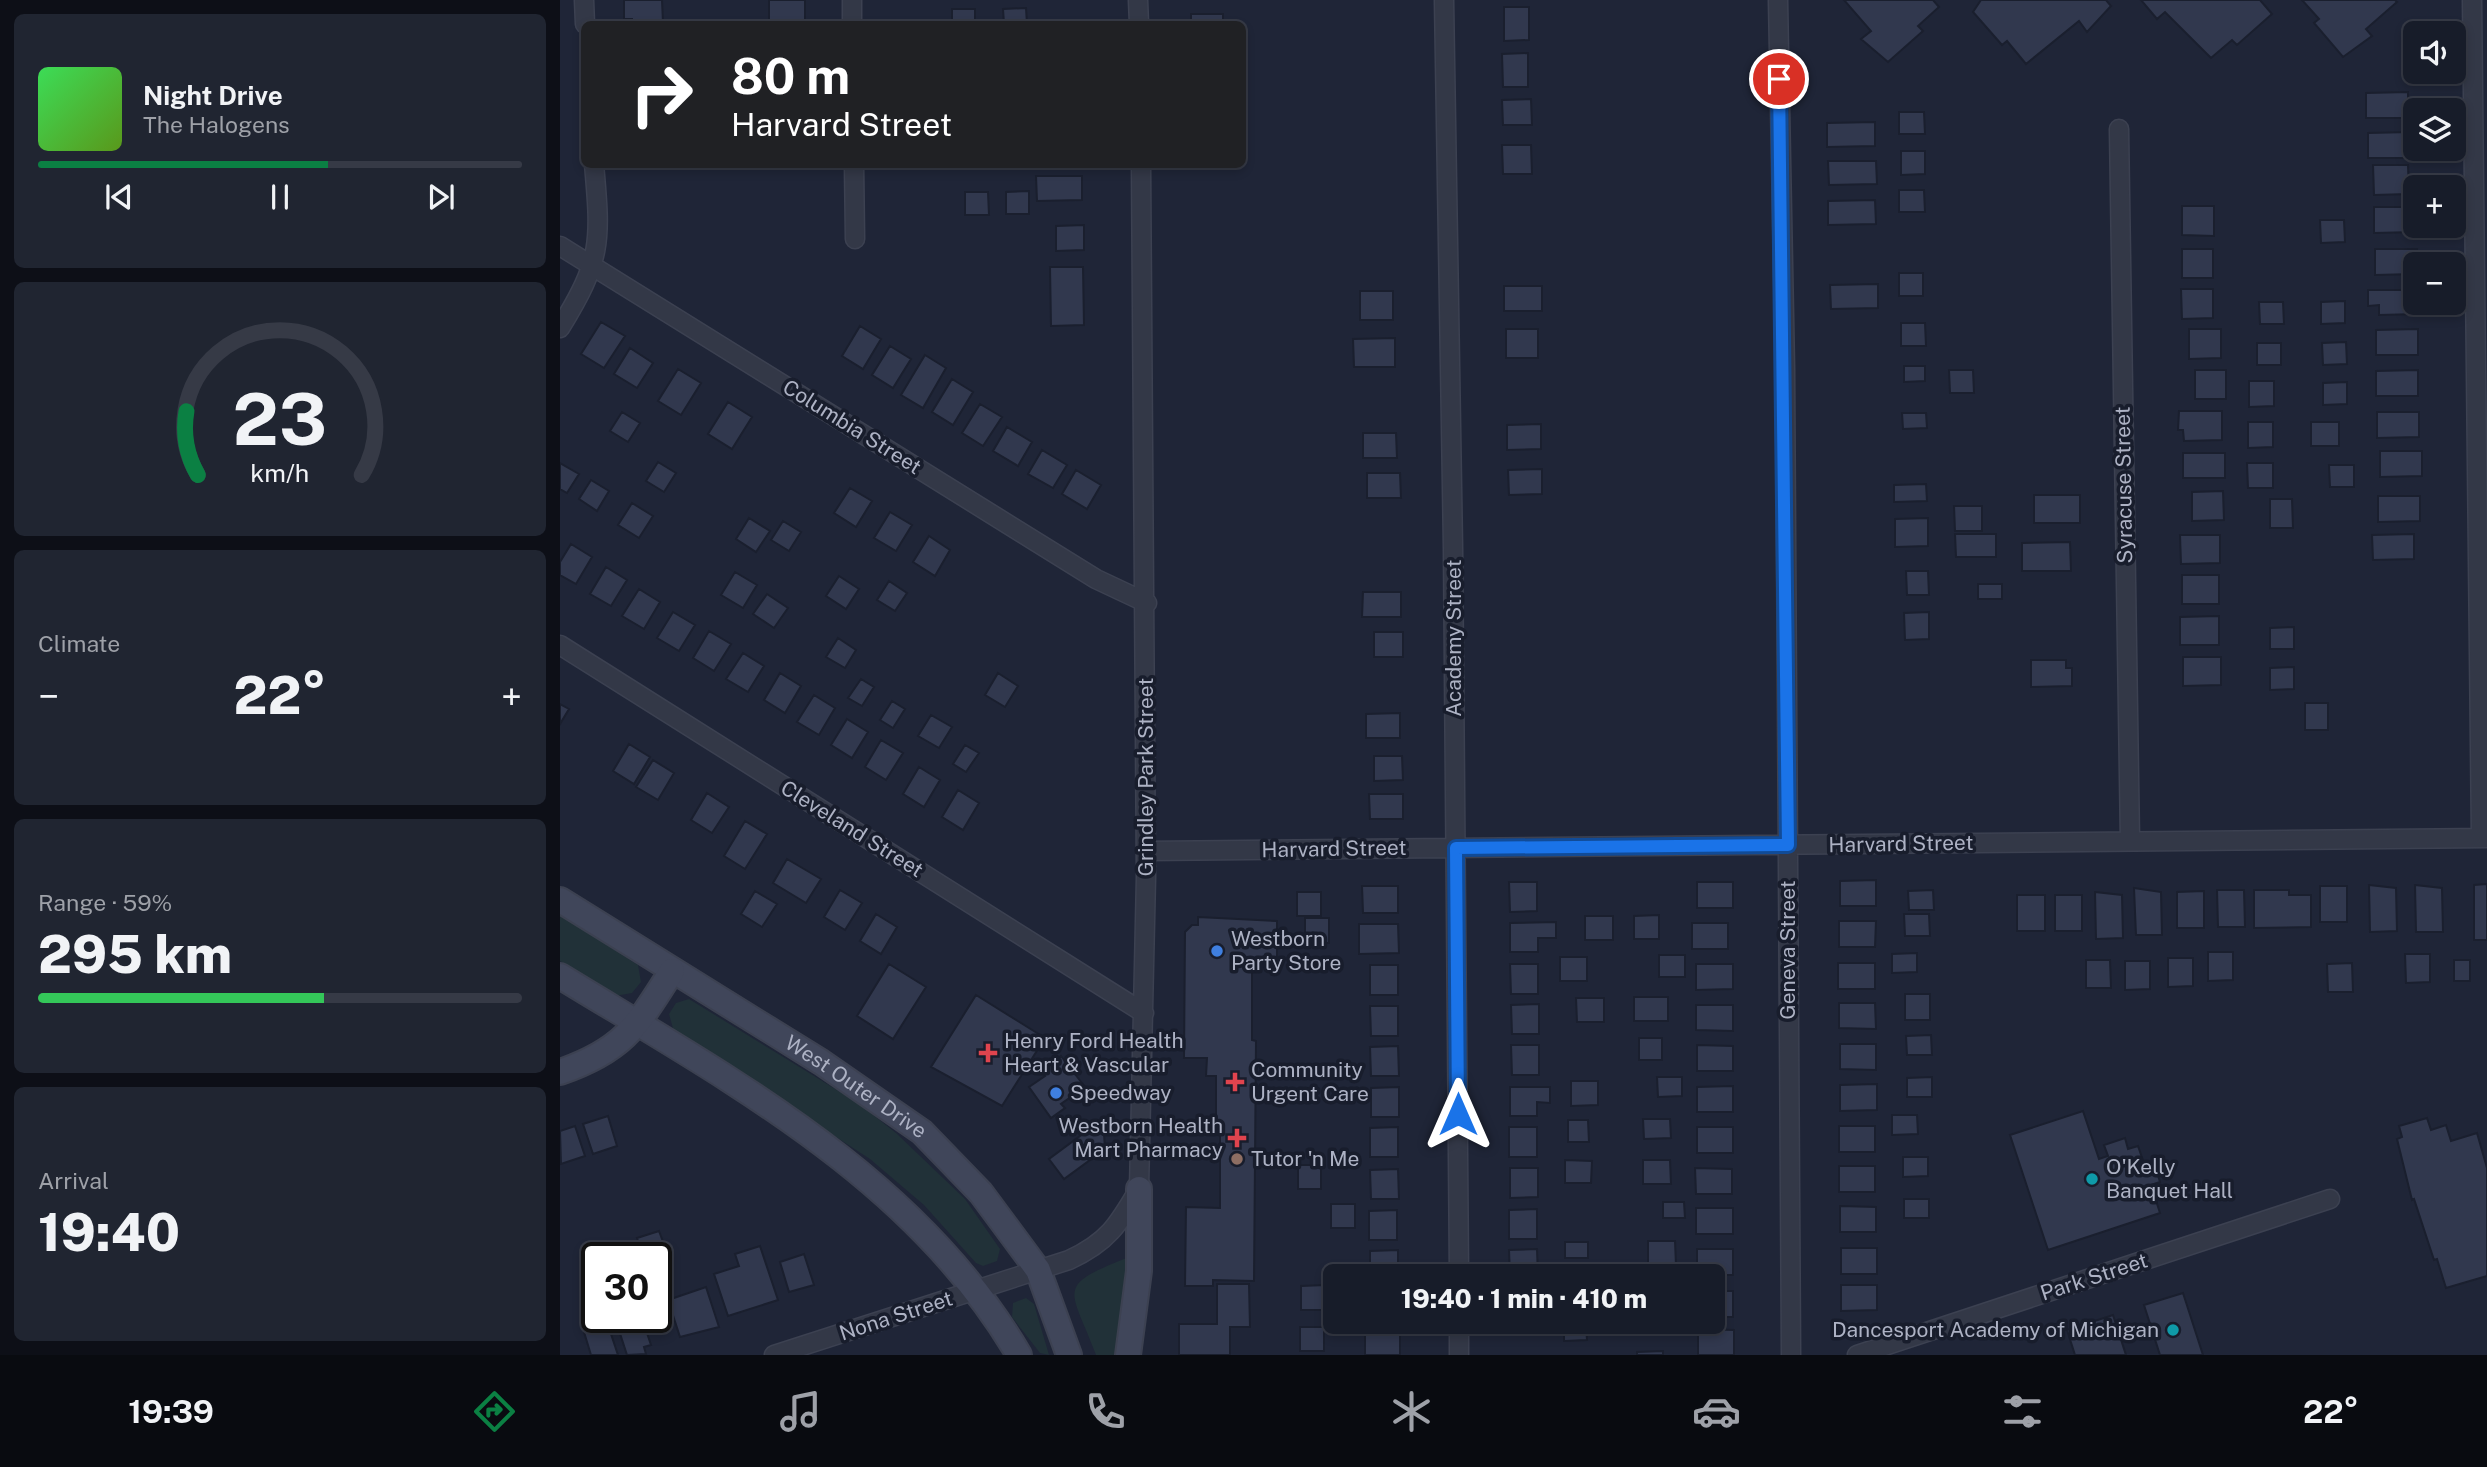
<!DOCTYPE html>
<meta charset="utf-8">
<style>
body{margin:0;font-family:"Public Sans",sans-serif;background:#202531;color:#f1f3f6;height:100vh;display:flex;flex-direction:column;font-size:26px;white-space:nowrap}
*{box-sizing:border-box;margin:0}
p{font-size:23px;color:#9ea1a8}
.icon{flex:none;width:38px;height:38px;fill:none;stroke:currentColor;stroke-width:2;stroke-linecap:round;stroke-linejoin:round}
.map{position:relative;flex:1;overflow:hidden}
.drawer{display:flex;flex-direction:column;gap:14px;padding:14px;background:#0d0f17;width:560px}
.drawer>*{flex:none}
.top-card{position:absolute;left:21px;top:21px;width:665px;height:147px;border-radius:10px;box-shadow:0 4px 10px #0003,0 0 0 2px #363a46;background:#202124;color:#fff;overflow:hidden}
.fabs{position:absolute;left:1843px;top:21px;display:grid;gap:14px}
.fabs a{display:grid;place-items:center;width:63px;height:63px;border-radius:10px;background:#171c29;box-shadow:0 4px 10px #0003,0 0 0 2px #363a46;font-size:35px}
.speed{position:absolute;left:21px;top:1242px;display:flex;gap:14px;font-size:35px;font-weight:700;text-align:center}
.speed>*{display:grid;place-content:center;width:91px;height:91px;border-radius:50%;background:#171c29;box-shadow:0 4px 10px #0003,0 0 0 2px #363a46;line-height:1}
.speed .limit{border:4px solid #111;border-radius:10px;background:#fff;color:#111}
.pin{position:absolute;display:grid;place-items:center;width:60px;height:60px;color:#fff;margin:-30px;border:4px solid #fff;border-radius:50%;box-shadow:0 2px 7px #0007}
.me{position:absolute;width:77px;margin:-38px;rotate:0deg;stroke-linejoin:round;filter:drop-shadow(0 0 5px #0008)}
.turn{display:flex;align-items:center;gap:24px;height:147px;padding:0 35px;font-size:32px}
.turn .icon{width:91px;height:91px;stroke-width:2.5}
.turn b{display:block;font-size:49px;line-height:60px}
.big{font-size:52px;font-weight:800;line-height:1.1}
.drawer .card{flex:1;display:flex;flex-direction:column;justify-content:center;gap:10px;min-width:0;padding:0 24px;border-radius:10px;background:#202531}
.drawer .dial{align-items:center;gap:0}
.dial svg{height:182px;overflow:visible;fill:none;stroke:#363a46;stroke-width:7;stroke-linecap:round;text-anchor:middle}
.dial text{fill:#f1f3f6;stroke:none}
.song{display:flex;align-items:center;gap:21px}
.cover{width:84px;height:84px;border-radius:10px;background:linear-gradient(135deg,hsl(130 70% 55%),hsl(90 70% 35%))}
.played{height:7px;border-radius:4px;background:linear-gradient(90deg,#0b8043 60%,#363a46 60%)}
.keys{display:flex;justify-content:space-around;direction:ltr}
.heat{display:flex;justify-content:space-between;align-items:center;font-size:38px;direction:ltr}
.charge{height:10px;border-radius:5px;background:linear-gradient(90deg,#34c759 59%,#363a46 0)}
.trip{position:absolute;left:763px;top:1264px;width:402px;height:70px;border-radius:10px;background:#171c29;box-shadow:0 4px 10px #0003,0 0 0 2px #363a46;font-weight:800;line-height:70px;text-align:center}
.tab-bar{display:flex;height:112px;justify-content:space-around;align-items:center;background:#090b10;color:#9ea1a8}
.tab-bar .icon{width:49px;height:49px}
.tab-bar .active{color:#0b8043}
.tab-bar b{font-size:32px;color:#f1f3f6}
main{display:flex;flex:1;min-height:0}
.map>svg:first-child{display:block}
.green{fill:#213138}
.building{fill:#31384e;stroke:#1a1f2e;stroke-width:2}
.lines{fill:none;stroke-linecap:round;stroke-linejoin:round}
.street-casing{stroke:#3c4151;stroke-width:21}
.secondary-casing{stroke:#3c4151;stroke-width:28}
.street{stroke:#333847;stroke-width:18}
.secondary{stroke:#40465a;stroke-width:24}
.route-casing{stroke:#114b97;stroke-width:18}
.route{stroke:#1a73e8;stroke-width:12}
.shop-dot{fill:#3f7fe0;stroke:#181d2c;stroke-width:2.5}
.health-dot{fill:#e0444e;stroke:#181d2c;stroke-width:2.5}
.education-dot{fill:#8d6e63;stroke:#181d2c;stroke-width:2.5}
.culture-dot{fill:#0f9aa8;stroke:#181d2c;stroke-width:2.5}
.labels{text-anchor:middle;stroke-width:7;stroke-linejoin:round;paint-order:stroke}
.street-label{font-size:21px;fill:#adb2c4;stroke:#181d2c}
.poi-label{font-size:21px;fill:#adb2c4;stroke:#181d2c;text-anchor:start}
</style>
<main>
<section class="drawer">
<div class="card">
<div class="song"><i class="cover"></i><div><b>Night Drive</b><p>The Halogens</p></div></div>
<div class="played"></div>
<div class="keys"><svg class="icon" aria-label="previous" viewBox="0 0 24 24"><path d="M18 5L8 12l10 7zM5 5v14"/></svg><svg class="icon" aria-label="pause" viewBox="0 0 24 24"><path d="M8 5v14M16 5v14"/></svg><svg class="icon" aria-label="next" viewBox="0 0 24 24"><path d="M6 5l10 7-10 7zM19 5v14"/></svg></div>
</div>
<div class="card dial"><svg viewBox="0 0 100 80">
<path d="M14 69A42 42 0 1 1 86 69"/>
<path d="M14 69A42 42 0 0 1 9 41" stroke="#0b8043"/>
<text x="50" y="56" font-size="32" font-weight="700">23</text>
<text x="50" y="72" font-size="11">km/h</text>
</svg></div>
<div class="card"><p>Climate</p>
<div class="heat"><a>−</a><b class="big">22°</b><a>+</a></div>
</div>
<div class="card"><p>Range · 59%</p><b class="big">295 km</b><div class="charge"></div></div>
<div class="card"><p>Arrival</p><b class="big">19:40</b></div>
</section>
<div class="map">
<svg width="1927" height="1355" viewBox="0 0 1927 1355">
<rect width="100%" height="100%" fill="#1f2537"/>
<path class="green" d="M0,915L78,965L81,982L72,993L55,996L0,961Z
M129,999L298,1103L336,1133L405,1199L440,1249L437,1261L423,1266L416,1263L364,1205L310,1159L114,1032L109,1014L116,1003Z
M569,1257L559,1355H536C511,1287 493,1287 569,1257Z
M466,1298L474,1304L489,1355L480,1353L452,1317L453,1303Z"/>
<path class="building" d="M64,0H102L103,23L72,24V19H64Z
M209,0H245V24H209Z
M1284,0H1373L1379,7L1358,26L1363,31L1328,62L1301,39L1311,31Z
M1421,0H1546L1551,6L1527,32L1519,21L1466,64L1447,41L1442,45L1413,12Z
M1581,0H1700L1712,14L1677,45L1672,40L1651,58L1605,12L1597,19Z
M1742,0H1835L1837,2L1806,29L1812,36L1783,57L1754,23L1759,19Z
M944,7H969V40L944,41Z
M466,8L467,24H444L443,9Z
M392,9H415V24H392Z
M631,14H663V24H631Z
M968,53V87H943L942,54Z
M1848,92V118H1806V93Z
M971,99L972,125H943L942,100Z
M1339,112H1364L1365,134H1339Z
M1315,122V146L1267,147V123Z
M1850,132V158H1808V133Z
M942,145H971L972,174H943Z
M1341,151H1365V174L1341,175Z
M1268,161H1316L1317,184L1269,185Z
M401,164H428V169H401Z
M1813,165H1848L1849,194L1814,195Z
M476,176H522V200L477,201Z
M1339,190H1364L1365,212H1339Z
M469,191V214H446V192Z
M405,192H428L429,215H405Z
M1315,200L1316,224L1268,225V201Z
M1622,206H1654V236L1622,235Z
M1814,207H1855L1856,232L1814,233Z
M1760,220H1784L1785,242L1761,243Z
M524,225V250L496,251V226Z
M1622,249H1653V278H1622Z
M1815,249H1857L1855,274L1815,275Z
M490,267H523L524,325L491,326Z
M1339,273H1363V296H1339Z
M1318,284V308L1271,309L1270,285Z
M944,286H982V311H944Z
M1621,289H1653V318L1622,319Z
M1808,290H1855L1859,314L1819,315V305L1808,306Z
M800,291H833V320H800Z
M1785,301V323L1761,324V302Z
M1699,302H1723L1724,324H1700Z
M41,322L65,336L44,368L21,354Z
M1341,323H1365L1366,346H1341Z
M300,326L321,339L303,369L282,356Z
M946,329H978V358H946Z
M1629,329H1661V358L1629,359Z
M1858,329V355H1816V330Z
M835,338V367H794L793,339Z
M1786,342L1787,364L1763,365L1762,343Z
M1697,343H1721V365H1697Z
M330,346L351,359L333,388L312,375Z
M70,348L93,363L77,388L54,374Z
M365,355L386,368L363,408L341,395Z
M1344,366H1365V381L1344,382Z
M118,369L141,383L121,415L98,401Z
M1389,370H1413L1414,393H1390Z
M1635,370H1666V399H1635Z
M1858,370V396H1816V371Z
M392,379L413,392L393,425L372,412Z
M1689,381H1714V406L1689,407Z
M1787,382V404L1763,405V383Z
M168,402L192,417L172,449L148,434Z
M420,404L442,417L423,446L402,433Z
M1619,411H1662V440L1624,441L1623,430H1618Z
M62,412L80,423L68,442L50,431Z
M1817,412H1859V437L1817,438Z
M1342,413H1366L1367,428L1343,429Z
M1688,422H1713V447L1688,448Z
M1751,422H1779V446H1751Z
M981,424V449L947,450V425Z
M447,427L472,442L458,466L433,451Z
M803,433H836L837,458H803Z
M482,450L507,465L493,488L468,474Z
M1820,451H1862V476L1820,477Z
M1623,453H1665V478H1623Z
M98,462L116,473L104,492L86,481Z
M0,463L19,474L7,493L0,489Z
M1687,463H1713V488H1688Z
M1769,465H1794V487H1770Z
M982,469V494L949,495L948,470Z
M516,470L541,485L527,509L502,494Z
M807,473H840L841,498H807Z
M31,480L49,491L37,511L19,499Z
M1366,484L1367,501L1334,502V485Z
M290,488L312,501L296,527L274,513Z
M1663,491L1664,520L1632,521V492Z
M1474,495H1520V523H1474Z
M1818,496H1860V521L1818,522Z
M1710,499H1732L1733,528H1710Z
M72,503L93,516L79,538L58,525Z
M1394,506H1422V531H1395Z
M330,512L352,525L336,551L314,538Z
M189,518L210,531L196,552L176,539Z
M1368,518V546L1335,547V519Z
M223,521L241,532L229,551L211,540Z
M1395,534H1436V557H1396Z
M1854,534V559L1813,560L1812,535Z
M1620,535H1660V563L1621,564Z
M369,536L390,550L375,576L353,562Z
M1510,542L1511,571H1462V543Z
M11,544L32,557L16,584L0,575V562Z
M46,567L67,580L51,606L30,594Z
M1346,571H1368L1369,595H1347Z
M175,572L197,585L183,608L161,595Z
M1622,575H1659V604H1622Z
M279,576L299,589L286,609L266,596Z
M329,581L347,593L335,611L317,600Z
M1418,584H1442V599H1418Z
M79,589L100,602L84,629L62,616Z
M803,592H841V617H802Z
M207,594L228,608L214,628L193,614Z
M113,612L135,625L119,651L97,638Z
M1369,612V639L1345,640L1344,613Z
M1659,616V645H1620V617Z
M1734,627V649H1710V628Z
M149,631L171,644L154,671L133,658Z
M814,632H843V657H814Z
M278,638L296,650L285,668L266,657Z
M183,653L204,666L188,692L166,679Z
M1623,657H1661V685L1623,686Z
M1471,660H1506V668H1512V686L1471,687Z
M1734,667V689L1710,690V668Z
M220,673L241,686L225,713L204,700Z
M438,673L458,686L445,707L425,695Z
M301,679L314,687L302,706L288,698Z
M254,695L275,708L259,735L237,722Z
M332,701L345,709L333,728L320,720Z
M1745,703H1768V730H1745Z
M0,704L9,709L0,724Z
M840,713V738H806V714Z
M371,715L392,727L379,748L358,736Z
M287,719L308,732L292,758L271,745Z
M321,740L343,753L326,780L305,767Z
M69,744L90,757L74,784L53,771Z
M405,745L419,753L406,772L393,764Z
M814,756H842L843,780L814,781Z
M93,760L114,773L98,800L76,787Z
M359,767L380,780L364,807L343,794Z
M398,790L419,803L403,830L382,817Z
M147,793L169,807L152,833L131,820Z
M809,794H843V819H810Z
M185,821L207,834L185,869L164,856Z
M227,859L261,879L246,903L213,883Z
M1316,880V906H1280V881Z
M949,882H977V911L950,912Z
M1137,882H1173V908H1137Z
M1927,884V940H1914V885Z
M1809,885L1836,888L1837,931L1810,932Z
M1855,885L1882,888L1883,932H1856Z
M802,886H838V913H803Z
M1760,886H1787V922H1760Z
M1574,888L1601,892L1602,935H1576Z
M280,890L302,903L285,930L264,917Z
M1373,890L1374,910H1349L1348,891Z
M1657,890H1684L1685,927H1658Z
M1694,890H1729V895H1751V927L1694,928Z
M195,891L217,904L202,927L181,914Z
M1644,891V928H1617V892Z
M737,892H761V916H737Z
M1535,892L1562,895L1563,938L1536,939Z
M1457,895H1485V931H1457Z
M1495,895H1522V931H1495Z
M316,914L337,927L321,954L300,941Z
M1344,914H1369L1370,936H1345Z
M1099,915V939H1074V916Z
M1025,916H1053V940H1025Z
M638,917L717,921V960L692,959V1040L696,1041L694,1281L653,1280V1286H625L626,1207L660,1208V1123H656V1076H646L647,1058H624L625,932L632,925H638Z
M745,918H769V943H745Z
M1279,921H1316L1315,947H1279Z
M996,922V938H978V952H950V923Z
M1132,923H1168V949H1132Z
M799,924H838L839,953L799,954Z
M1648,952H1673V980L1648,981Z
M1357,953V972L1332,973V954Z
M1845,954H1870V982L1846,983Z
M1099,955H1125V977H1099Z
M1000,957H1027V981H1000Z
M1608,958H1633V986L1608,987Z
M1526,960H1550L1551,988H1526Z
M1894,960H1910V981H1894Z
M1565,961H1590V989L1565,990Z
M1278,963H1315V989H1278Z
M1792,963L1793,992H1768L1767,964Z
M329,964L366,987L333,1039L297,1016Z
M950,964H978V994H951Z
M1136,964H1173V989L1136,990Z
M810,965H838V995H810Z
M1345,994H1370V1020H1345Z
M416,995L485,1038L442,1106L371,1067Z
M1074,997H1108V1021H1074Z
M1016,998H1044V1022H1017Z
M1279,1003H1315L1316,1029L1279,1028Z
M979,1004V1034H952L951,1005Z
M1136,1005H1173V1031L1136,1030Z
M810,1006H838V1036H811Z
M1371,1035L1372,1055H1347L1346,1036Z
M1079,1038H1102V1060H1079Z
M1280,1044H1316V1070L1280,1069Z
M951,1045H979V1075H952Z
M1137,1045L1173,1046V1071H1137Z
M838,1046L839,1076H811L810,1047Z
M501,1056L525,1087L501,1104L505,1108L491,1118L469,1087L485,1076L481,1071Z
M1097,1077H1122V1096L1098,1097Z
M1372,1077V1097H1347V1078Z
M1011,1081H1038V1105L1011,1106Z
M1317,1084V1110L1280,1111V1085Z
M1173,1086V1112H1137V1087Z
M839,1087V1117H811V1088Z
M950,1087H990V1103L977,1102V1116H950Z
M1523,1111L1539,1159L1548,1156L1544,1145L1565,1138L1568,1149L1578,1146L1588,1175L1597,1172L1600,1182L1591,1185L1600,1213L1488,1250L1450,1135Z
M1332,1115H1357L1358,1134L1332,1135Z
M48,1116L57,1146L33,1154L23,1124Z
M1867,1118L1871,1130L1886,1125L1891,1141L1917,1133L1927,1168V1276L1886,1288L1877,1259L1874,1260L1854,1199L1852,1200L1837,1139L1842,1137L1839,1126Z
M543,1119L545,1149L504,1179L489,1159Z
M1083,1119H1110L1111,1138L1084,1139Z
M1008,1120H1028L1029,1142H1008Z
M15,1126L25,1156L1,1164L0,1131Z
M1279,1126H1315V1152H1279Z
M838,1127V1157H810V1128Z
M949,1127H977V1157H949Z
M1137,1127H1173V1153H1137Z
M1343,1157H1368V1176L1343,1177Z
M1005,1160L1032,1161L1031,1183H1005Z
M1083,1160H1110L1111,1184H1083Z
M738,1165H761V1189H738Z
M1279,1166H1315V1192H1279Z
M950,1168H978V1197L950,1198Z
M1135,1168L1172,1169V1194H1136Z
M838,1169L839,1199H811L810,1170Z
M1344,1199H1369V1218H1344Z
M1103,1202H1124L1125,1218H1103Z
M771,1204H795V1228H771Z
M1280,1206L1316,1207V1232H1280Z
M1136,1208H1173V1234H1136Z
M977,1209V1239H949V1210Z
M837,1210V1240H809V1211Z
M99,1231L108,1255L84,1258L77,1238Z
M1088,1241H1115L1116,1265L1088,1266Z
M1005,1242H1028V1258H1005Z
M52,1246L56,1258H37V1273L30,1253Z
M200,1246L218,1300L168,1316L154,1274L179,1266L175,1254Z
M1281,1248H1317V1274H1281Z
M977,1249L978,1276H950L949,1250Z
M1137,1249H1173V1275H1137Z
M838,1250V1276H810V1251Z
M244,1254L254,1285L229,1292L220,1262Z
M657,1284H689L690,1327H670V1355H619V1324H657Z
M765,1285V1310H741V1286Z
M1281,1285H1317V1310L1281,1311Z
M146,1287L159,1327L120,1337L108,1300Z
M1153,1291H1173V1317H1153Z
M1623,1293L1643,1355H1600L1584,1305Z
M1553,1315L1566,1355H1515L1507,1330Z
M55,1318H82L91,1345L84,1347L86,1354L67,1355Z
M1004,1324H1026L1027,1340L1004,1341Z
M48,1325L58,1355H31L24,1332Z
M740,1327H764V1351H740Z
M1138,1329L1174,1330V1355H1138Z
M840,1332V1355H805V1333Z
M1103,1351V1355H1077V1352Z"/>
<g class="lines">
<g class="street-casing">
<path id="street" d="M24,0L25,24
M292,0V24
M578,0L579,24
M884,0L893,548L899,1276
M1218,0L1225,369L1231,1355
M1912,0L1921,838
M1559,129L1570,841
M294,164L295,239
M0,246L536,579L587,603
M0,328C42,260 41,242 34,164
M0,645L584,1013
M586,851L1927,838
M899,1321V1355
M214,1355L509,1260C548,1242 558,1225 579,1189L586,877L581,164
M1297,1355L1770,1199"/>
</g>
<g class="secondary-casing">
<g id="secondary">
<path id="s1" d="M0,900L261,1062L362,1132L421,1193L478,1270L509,1355"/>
<path d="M0,976C170,1080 356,1178 459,1355"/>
<path d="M0,1072C64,1050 77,1026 112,971"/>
<path d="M568,1355L579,1271V1189"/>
</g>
</g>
<use href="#street" class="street"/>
<use href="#secondary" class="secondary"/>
</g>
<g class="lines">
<g class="route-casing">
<path id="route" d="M898,1114L896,848L1228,845L1219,79"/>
</g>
<use href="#route" class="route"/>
</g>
<g class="shop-dot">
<circle cx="657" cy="951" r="7"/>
<circle cx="496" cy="1093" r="7"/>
</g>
<g class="health-dot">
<path d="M424.5 1042.5h7v7h7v7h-7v7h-7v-7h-7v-7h7z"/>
<path d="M671.5 1071.5h7v7h7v7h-7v7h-7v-7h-7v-7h7z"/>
<path d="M673.5 1127.5h7v7h7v7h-7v7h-7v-7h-7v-7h7z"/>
</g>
<circle class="education-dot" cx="677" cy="1159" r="7"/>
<g class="culture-dot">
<circle cx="1532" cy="1179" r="7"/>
<circle cx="1613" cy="1330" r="7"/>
</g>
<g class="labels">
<g class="street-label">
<text transform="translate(292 427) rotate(32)" y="7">Columbia Street</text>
<text transform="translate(1564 485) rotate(-91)" y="7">Syracuse Street</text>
<text transform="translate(894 638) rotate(-90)" y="7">Academy Street</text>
<text transform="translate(586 777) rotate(-90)" y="7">Grindley Park Street</text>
<text transform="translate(292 829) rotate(32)" y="7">Cleveland Street</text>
<text transform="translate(1341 844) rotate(-1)" y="7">Harvard Street</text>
<text transform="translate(774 849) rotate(-1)" y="7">Harvard Street</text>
<text transform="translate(1228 950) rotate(-90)" y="7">Geneva Street</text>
<text dy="7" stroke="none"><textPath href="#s1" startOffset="350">West Outer Drive</textPath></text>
<text transform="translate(1534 1277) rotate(-18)" y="7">Park Street</text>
<text transform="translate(336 1316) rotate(-18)" y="7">Nona Street</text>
</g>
<g class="poi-label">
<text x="671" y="946">Westborn<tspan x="671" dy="24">Party Store</tspan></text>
<text x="444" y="1048">Henry Ford Health<tspan x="444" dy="24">Heart &amp; Vascular</tspan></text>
<text x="691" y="1077">Community<tspan x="691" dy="24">Urgent Care</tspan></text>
<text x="510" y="1100">Speedway</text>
<text x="663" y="1133" text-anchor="end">Westborn Health<tspan x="663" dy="24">Mart Pharmacy</tspan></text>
<text x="691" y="1166">Tutor 'n Me</text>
<text x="1546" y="1174">O'Kelly<tspan x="1546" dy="24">Banquet Hall</tspan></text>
<text x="1599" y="1337" text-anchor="end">Dancesport Academy of Michigan</text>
</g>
</g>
</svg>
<div class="fabs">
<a><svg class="icon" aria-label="sound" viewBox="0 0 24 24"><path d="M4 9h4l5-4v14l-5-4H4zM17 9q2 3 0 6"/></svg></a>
<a><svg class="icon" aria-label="layers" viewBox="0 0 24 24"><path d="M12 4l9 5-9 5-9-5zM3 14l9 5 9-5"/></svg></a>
<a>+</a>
<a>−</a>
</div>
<div class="speed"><div class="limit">30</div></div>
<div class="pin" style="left:1219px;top:79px;background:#d93025"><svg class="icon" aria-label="arrive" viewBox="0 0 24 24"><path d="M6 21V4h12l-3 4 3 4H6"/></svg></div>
<svg class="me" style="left:898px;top:1114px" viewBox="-20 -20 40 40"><path d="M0-17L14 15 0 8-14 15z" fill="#1a73e8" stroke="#fff" stroke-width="4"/></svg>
<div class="trip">19:40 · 1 min · 410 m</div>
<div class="top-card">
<div class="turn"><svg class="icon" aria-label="right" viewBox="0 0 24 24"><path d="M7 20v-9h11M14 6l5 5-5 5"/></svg><div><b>80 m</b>Harvard Street</div></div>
</div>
</div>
</main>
<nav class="tab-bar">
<b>19:39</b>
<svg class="icon active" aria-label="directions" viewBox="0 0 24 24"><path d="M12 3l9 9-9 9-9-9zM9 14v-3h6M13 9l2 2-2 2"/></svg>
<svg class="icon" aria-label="music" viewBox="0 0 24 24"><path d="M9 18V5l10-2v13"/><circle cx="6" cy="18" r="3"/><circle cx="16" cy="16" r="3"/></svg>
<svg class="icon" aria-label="phone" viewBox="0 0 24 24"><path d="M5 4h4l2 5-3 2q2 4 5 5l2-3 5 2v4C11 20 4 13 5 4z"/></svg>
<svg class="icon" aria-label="climate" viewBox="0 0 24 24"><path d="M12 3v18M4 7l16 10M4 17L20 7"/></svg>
<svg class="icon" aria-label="car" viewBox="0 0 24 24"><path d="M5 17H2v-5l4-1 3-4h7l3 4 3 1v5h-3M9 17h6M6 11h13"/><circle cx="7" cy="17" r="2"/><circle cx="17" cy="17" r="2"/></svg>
<svg class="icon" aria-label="filters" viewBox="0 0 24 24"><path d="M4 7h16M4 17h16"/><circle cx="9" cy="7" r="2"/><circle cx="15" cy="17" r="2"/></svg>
<b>22°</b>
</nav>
